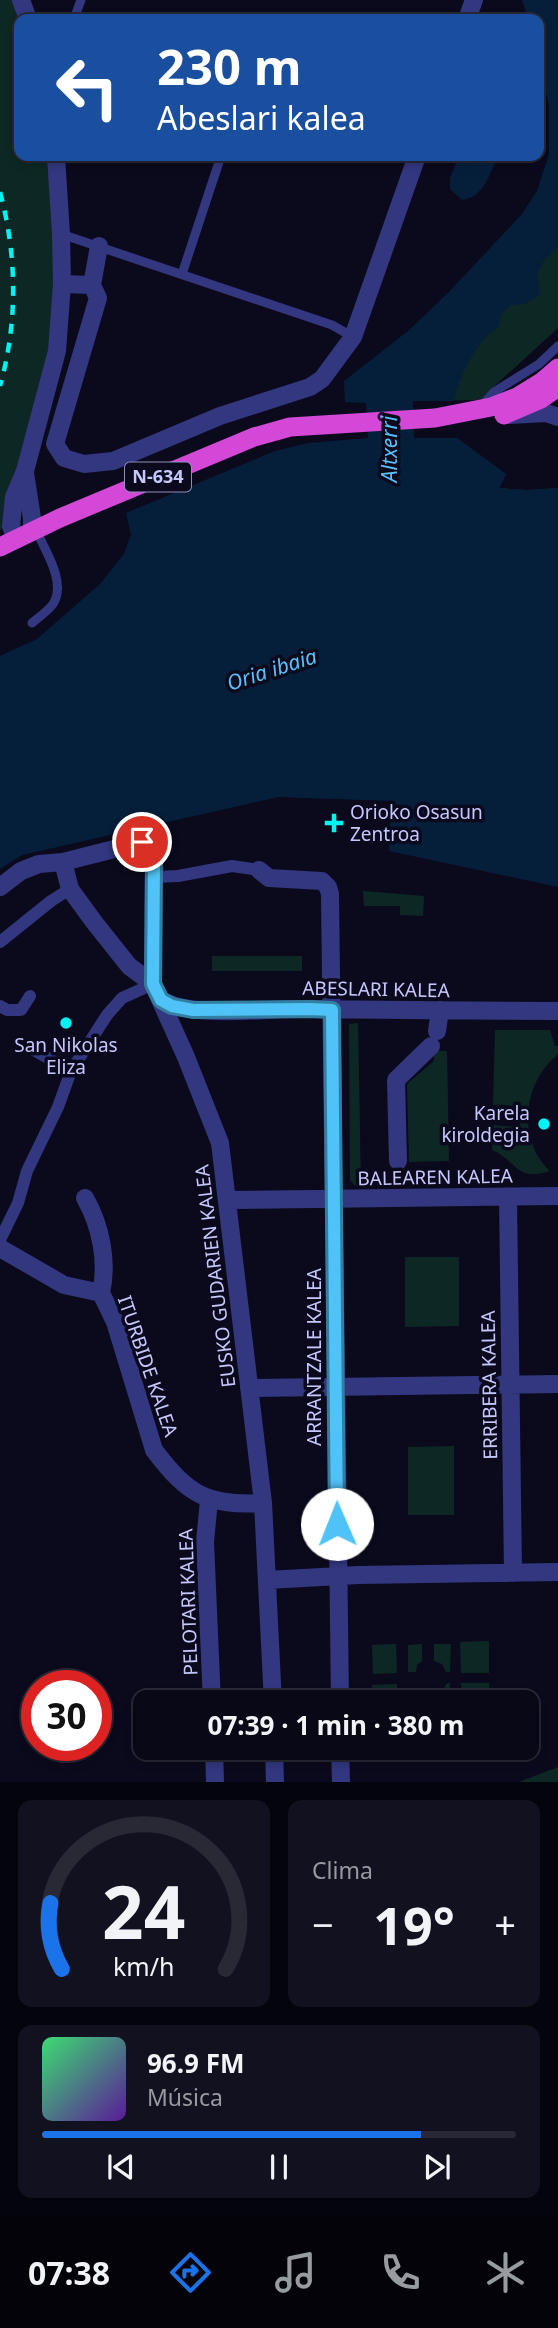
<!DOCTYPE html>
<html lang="es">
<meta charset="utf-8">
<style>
body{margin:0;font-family:"Noto Sans",sans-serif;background:#11111f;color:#f1f3f6;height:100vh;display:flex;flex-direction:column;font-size:26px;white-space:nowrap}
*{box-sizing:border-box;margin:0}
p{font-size:23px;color:#989aa1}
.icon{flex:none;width:38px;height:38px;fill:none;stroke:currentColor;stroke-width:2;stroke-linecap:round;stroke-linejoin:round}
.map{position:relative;height:1782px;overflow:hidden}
.side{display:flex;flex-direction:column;gap:18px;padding:18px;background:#04040c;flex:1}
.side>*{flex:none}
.top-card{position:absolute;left:14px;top:14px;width:530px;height:147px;border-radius:14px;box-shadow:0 4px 10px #0003,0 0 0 2px #292935;background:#1a4fa0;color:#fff;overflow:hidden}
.speed{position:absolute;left:21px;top:1670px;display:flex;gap:14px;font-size:35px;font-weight:700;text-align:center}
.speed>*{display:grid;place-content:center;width:91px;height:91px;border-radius:50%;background:#080816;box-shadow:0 4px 10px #0003,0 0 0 2px #292935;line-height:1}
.speed .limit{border:10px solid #d22;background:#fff;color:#111}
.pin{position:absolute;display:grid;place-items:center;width:60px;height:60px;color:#fff;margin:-30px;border:4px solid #fff;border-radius:50%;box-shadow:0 2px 7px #0007}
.me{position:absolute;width:77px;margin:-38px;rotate:359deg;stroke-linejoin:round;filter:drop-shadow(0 0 5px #0008)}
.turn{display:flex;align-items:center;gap:24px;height:147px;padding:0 28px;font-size:32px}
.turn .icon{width:91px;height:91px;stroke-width:2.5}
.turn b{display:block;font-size:49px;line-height:60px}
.big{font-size:52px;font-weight:700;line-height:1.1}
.side .card{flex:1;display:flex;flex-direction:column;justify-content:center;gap:10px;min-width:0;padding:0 24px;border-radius:14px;background:#11111f}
.side .dial{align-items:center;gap:0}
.dial svg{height:182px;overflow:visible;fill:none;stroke:#292935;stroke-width:7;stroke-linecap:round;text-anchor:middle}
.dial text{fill:#f1f3f6;stroke:none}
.song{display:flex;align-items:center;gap:21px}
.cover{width:84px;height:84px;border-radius:10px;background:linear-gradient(135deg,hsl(140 70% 55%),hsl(270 70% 35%))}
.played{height:7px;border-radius:4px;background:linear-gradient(90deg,#1a73e8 80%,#292935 80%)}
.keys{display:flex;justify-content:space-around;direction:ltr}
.heat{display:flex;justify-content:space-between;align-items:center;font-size:38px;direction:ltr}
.side .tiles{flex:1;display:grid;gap:18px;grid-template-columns:1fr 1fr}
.card:last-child{grid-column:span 2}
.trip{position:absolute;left:133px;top:1690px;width:406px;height:70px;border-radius:14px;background:#080816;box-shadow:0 4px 10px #0003,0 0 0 2px #292935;font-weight:700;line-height:70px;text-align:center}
.menu{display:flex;height:112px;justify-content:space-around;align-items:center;background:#030309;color:#989aa1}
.menu .icon{width:49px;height:49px}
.menu .on{color:#1a73e8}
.menu b{font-size:32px;color:#f1f3f6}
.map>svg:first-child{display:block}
.green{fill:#0d2824}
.water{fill:#051f3b}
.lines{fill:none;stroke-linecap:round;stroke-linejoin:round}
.service{stroke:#323780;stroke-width:9}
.pedestrian{stroke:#323780;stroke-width:12}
.minor{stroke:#323780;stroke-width:18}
.tertiary{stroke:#323780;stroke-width:18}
.trunk{stroke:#d448d8;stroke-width:19}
.rail{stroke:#00f2f1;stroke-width:4.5;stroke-dasharray:10 9;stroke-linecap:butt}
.route-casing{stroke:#337fa1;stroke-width:18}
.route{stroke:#4fc3f7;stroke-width:12}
.poi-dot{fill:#00f2f1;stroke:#0b0a1d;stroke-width:2.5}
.labels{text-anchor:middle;stroke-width:7;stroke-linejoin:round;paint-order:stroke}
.shield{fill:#0b0a1d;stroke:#8f8ebb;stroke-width:2}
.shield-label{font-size:18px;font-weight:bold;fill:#c7c7ff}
.poi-label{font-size:19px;fill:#c7c7ff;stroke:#0b0a1d;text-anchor:start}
.street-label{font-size:19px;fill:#c7c7ff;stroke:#0b0a1d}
.water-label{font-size:21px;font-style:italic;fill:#55c2ff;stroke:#0b0a1d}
</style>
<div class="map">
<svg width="558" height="1782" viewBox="0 0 558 1782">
<rect width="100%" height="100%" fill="#0b0a1d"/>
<path class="green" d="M0,0H26L19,19V156H63L69,298L6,526L0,530Z
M558,206V328L489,391L486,397L478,400L413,401L414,438H457L506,474L499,488L526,490L558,488L521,509L398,463L405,401Z
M363,891L424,896L423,916L400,915V906H364Z
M212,956H302V971H212Z
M358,1023L361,1186H355L350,1180L349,1024Z
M495,1030H550L555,1046H558V1054C540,1069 530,1089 528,1112C521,1112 520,1111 514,1107C508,1104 500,1105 493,1105Z
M434,1051H447L449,1161L409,1162L407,1084L434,1061Z
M521,1122H528C530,1143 535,1156 550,1171C515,1182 519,1162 492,1150V1125L518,1127Z
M405,1257H459V1326L405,1327Z
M454,1446V1515H408V1447Z
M489,1641V1673H461L460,1642Z
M396,1644L397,1673L373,1674L372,1645Z
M422,1644V1661L417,1665L416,1672H408V1645Z
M434,1644H451L450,1672H446L442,1664L434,1661Z
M450,1683V1703H435V1696L443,1692L446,1684Z
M461,1683H489V1703H462Z
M397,1684V1703H373L372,1685Z
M558,1767V1782H519Z"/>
<path class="water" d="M522,0H558V247C549,255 538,264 538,277C538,284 540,289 539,295L525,304L511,305L502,313L498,328C476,340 459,377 454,401H413L414,438H457L506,474L499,488L526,490L558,488V887L389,851L391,801L278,797L22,855L0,869V656L37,639L100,584L124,554L131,534L126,513L275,451L308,443L368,438L366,403L345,402L344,381L408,331L448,293L522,214L537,191L549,154V105L539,63V19H528Z
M459,156H497C491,173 483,198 462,200L450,189V178Z"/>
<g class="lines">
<path class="service" d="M74,19L81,0
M61,234L332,325L353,337
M182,274L221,156
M483,405L494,392L539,364L558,346
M32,623C39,617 48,611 53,604C67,583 45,550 36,530"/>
<path class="pedestrian" d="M155,877L178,876L232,866L259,870
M0,942L51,901L70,889
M0,1006L7,1010H21L30,996
M25,1045L71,1071
M0,1240L18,1203L27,1171L58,1107L71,1071L107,1015L122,998L153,984"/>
<path class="minor" d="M467,19L474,0
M62,284L92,285L98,298L55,444L64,458L84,464L113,461L220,416L310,387L322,379L353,337L417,156
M92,285L99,246
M509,415L546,413L558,417
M63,862L70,889L94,922L129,966L153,984L186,1057L220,1143L263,1503L273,1703
M259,870L269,878L322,881L328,887L330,894L340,1703
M0,887L21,871L39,864L63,862L142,842L154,861L153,984
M161,1000C193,1019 269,1008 308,1009C391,1010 475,1011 558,1011
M437,1031L440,1010
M398,1161L396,1080L431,1046
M508,1197L513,1573
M85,1198C101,1226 108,1262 101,1293
M228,1200L558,1196
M0,1248L64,1285L101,1293L115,1322L154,1450C188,1495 207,1506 263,1503
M249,1388L558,1384
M209,1500L205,1542L212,1703
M267,1580L358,1575L558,1572
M214,1748L215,1782
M274,1748L275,1782
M340,1748L341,1782"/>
<path class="tertiary" d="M21,0L28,19
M25,473L32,518V532
M16,539L11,526L14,497L25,471L57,351L62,284L61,234L56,156"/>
<path class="trunk" d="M504,415L541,399L558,387
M0,547L60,518L254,437L290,427L435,418L491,407L517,397L543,381L558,368"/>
<path class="rail" d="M0,192C17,255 18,322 0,386"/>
</g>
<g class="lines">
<g class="route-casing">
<path id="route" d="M142,842L154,861L153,984L161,1000L172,1006L193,1010L310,1009L332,1010L337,1524"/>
</g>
<use href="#route" class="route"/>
</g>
<g class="poi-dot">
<path d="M330.5 812.5h7v7h7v7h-7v7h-7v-7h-7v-7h7z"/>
<circle cx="66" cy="1023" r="7"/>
<circle cx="544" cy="1124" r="7"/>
</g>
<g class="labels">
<rect class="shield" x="125" y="462.5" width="66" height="29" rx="5"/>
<g class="shield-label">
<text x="158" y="483">N-634</text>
</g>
<g class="poi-label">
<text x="350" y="819">Orioko Osasun<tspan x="350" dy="22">Zentroa</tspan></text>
<text x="66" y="1052" text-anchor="middle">San Nikolas<tspan x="66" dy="22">Eliza</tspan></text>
<text x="530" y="1120" text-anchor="end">Karela<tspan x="530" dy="22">kiroldegia</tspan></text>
</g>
<g class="street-label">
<text transform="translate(376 989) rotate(1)" y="7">ABESLARI KALEA</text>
<text transform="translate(435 1177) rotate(-1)" y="7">BALEAREN KALEA</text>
<text transform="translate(215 1276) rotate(-97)" y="7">EUSKO GUDARIEN KALEA</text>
<text transform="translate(314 1357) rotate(-90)" y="7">ARRANTZALE KALEA</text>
<text transform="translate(148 1366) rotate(71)" y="7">ITURBIDE KALEA</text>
<text transform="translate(489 1385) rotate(-91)" y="7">ERRIBERA KALEA</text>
<text transform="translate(188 1602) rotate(-92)" y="7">PELOTARI KALEA</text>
</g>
<g class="water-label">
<text transform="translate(390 449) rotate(-90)" y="7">Altxerri</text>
<text transform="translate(272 670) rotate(-18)" y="7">Oria ibaia</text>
</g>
</g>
</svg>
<div class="speed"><div class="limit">30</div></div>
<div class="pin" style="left:142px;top:842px;background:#d93025"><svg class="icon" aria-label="arrive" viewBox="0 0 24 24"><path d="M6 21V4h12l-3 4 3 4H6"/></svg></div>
<svg class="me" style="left:337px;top:1524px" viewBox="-20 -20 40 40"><circle r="19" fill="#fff"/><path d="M0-13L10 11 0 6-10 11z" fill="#4fc3f7"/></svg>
<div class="trip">07:39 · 1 min · 380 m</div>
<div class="top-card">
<div class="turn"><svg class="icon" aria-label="left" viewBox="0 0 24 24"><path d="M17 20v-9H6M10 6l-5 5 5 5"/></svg><div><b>230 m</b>Abeslari kalea</div></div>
</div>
</div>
<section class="side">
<div class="tiles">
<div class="card dial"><svg viewBox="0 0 100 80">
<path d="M14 69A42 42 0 1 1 86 69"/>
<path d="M14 69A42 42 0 0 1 9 40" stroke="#1a73e8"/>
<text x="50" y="56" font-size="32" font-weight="700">24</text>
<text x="50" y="72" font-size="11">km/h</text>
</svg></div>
<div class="card"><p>Clima</p>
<div class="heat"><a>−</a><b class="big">19°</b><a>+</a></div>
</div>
<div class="card">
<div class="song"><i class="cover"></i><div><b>96.9 FM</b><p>Música</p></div></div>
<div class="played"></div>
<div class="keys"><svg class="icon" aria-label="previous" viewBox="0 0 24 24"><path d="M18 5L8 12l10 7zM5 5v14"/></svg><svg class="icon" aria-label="pause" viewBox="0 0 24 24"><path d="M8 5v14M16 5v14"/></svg><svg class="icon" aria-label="next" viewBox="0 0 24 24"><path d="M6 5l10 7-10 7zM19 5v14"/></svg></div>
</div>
</div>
</section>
<nav class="menu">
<b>07:38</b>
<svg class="icon on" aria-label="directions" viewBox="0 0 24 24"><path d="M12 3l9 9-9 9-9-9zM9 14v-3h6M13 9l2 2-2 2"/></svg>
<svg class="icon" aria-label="music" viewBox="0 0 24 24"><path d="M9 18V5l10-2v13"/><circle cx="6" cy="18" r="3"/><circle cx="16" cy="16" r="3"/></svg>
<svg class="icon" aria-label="phone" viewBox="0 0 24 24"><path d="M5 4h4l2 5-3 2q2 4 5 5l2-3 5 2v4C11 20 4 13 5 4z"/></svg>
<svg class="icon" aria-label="climate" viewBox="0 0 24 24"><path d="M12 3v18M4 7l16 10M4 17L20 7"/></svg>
</nav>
